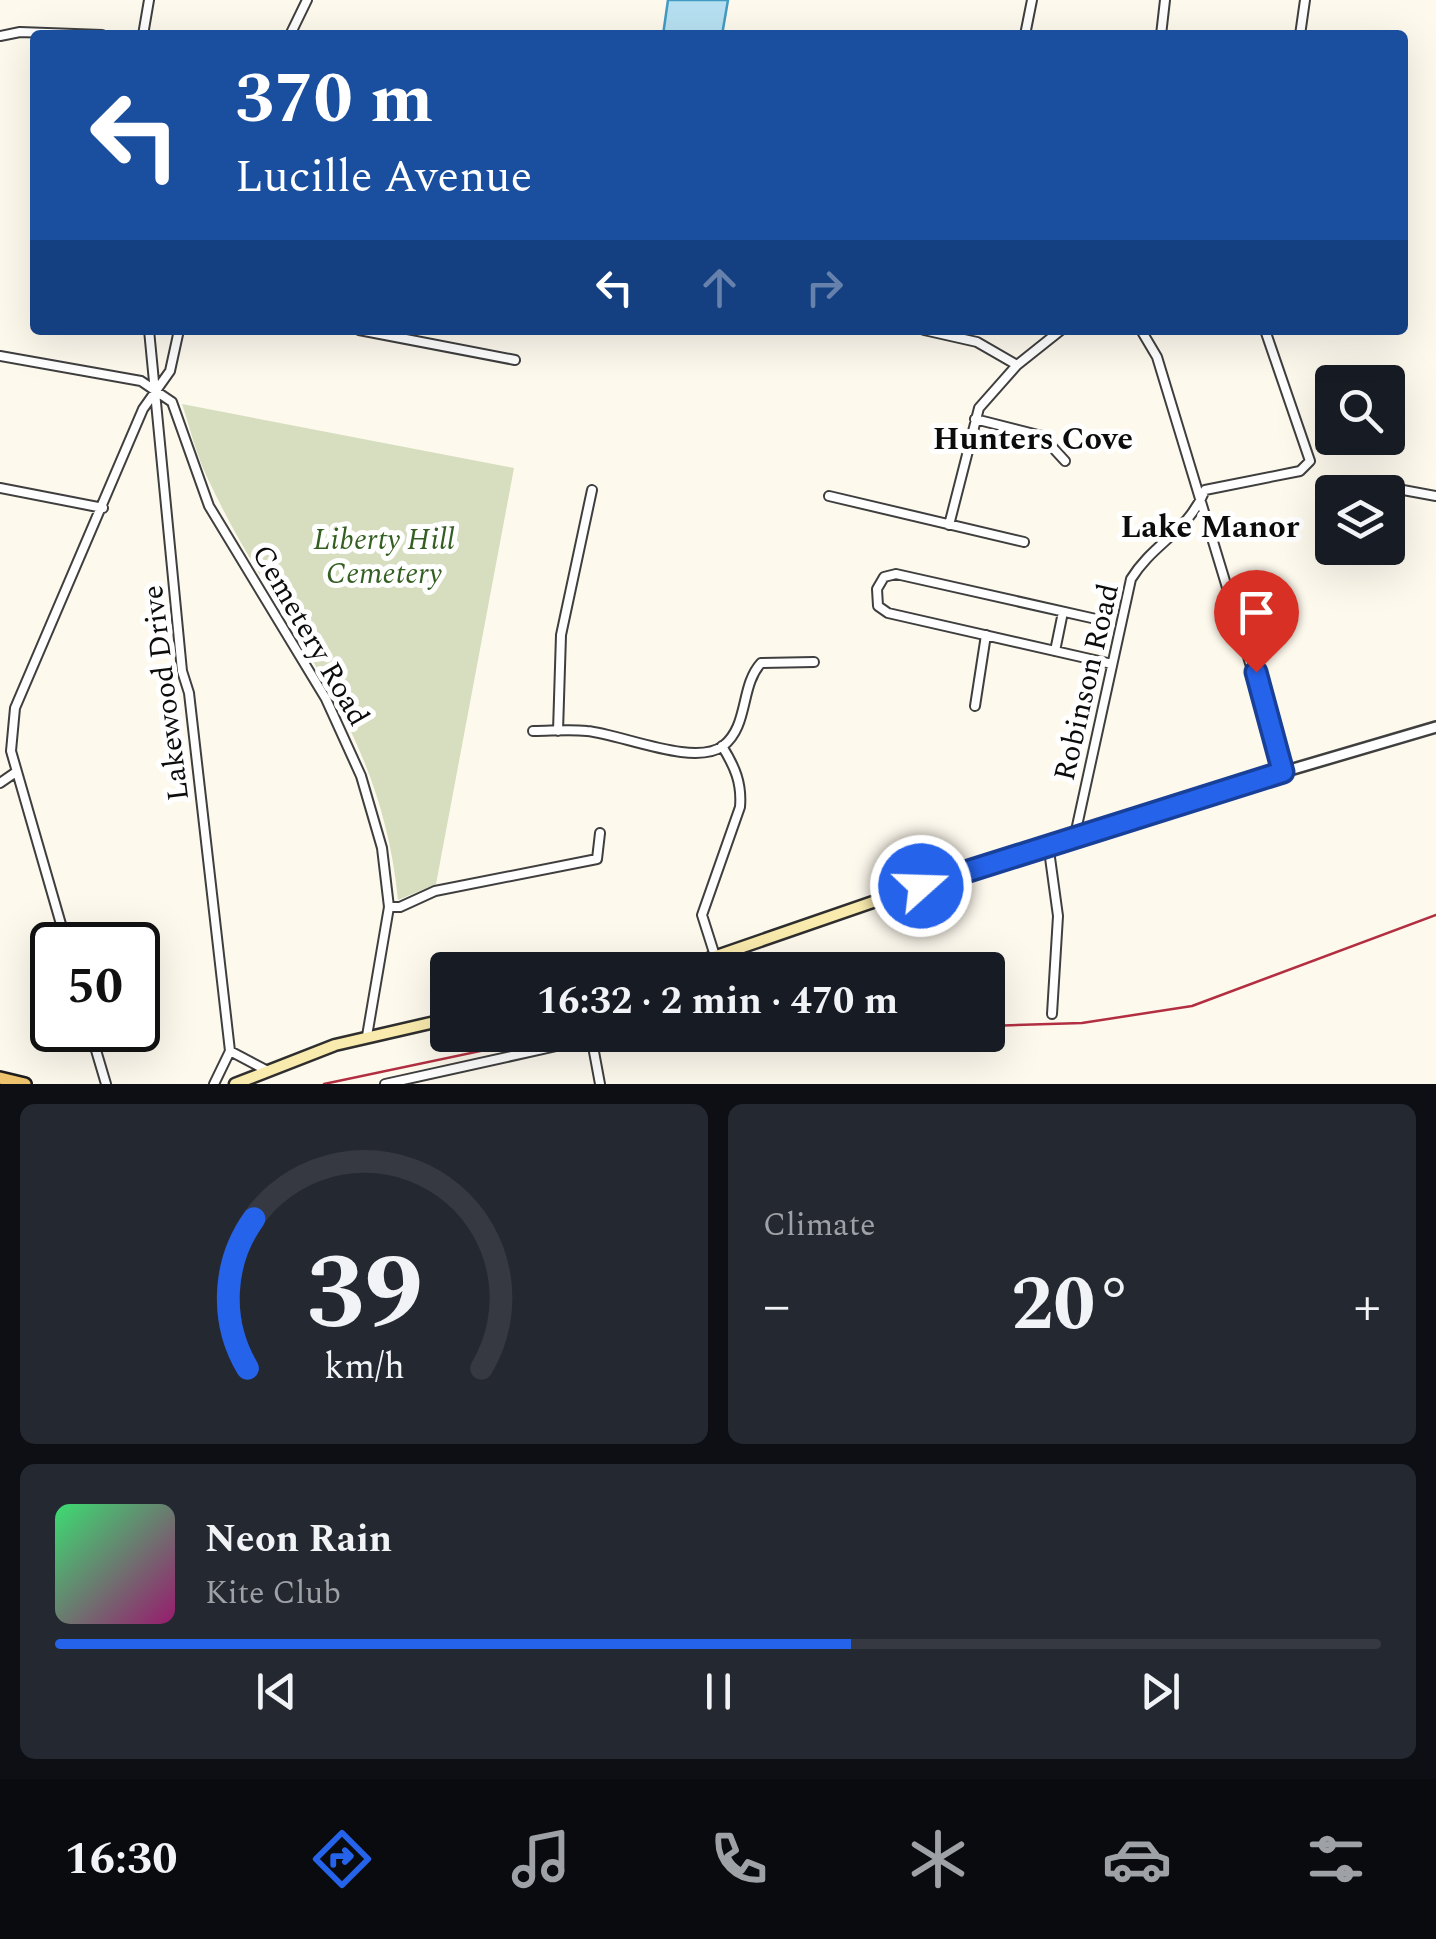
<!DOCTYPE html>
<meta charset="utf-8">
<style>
body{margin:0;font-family:Spectral,serif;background:#242831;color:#f1f3f6;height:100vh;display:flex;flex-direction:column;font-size:38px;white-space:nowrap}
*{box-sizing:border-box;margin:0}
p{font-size:32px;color:#9ea1a6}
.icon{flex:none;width:55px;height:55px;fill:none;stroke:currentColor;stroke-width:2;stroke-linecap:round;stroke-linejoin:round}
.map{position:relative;height:1084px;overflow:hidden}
.drawer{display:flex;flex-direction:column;gap:20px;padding:20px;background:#0d0f14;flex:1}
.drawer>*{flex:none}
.banner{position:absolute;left:30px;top:30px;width:1378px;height:305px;border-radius:10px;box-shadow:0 10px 40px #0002;background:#1a4fa0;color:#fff;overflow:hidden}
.controls{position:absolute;left:1315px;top:365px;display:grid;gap:20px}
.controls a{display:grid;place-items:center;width:90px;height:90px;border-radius:10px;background:#171b24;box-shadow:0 10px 40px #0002;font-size:50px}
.speed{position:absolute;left:30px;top:922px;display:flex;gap:20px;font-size:50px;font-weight:700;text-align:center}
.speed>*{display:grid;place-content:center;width:130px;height:130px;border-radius:50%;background:#171b24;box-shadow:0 10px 40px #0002;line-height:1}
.speed .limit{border:5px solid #111;border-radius:15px;background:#fff;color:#111}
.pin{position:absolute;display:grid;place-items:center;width:85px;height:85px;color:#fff;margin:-102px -42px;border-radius:50% 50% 50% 0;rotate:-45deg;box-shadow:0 0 10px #0007}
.pin .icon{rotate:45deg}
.me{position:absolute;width:110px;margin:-55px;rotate:70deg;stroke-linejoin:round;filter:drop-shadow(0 0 8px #0008)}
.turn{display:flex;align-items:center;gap:35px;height:210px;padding:0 40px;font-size:45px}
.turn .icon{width:130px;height:130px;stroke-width:2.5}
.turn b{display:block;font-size:70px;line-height:85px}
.lanes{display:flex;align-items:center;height:95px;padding:0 40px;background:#0003;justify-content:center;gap:50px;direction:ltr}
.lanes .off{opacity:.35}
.big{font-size:75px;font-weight:700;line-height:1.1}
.drawer .widget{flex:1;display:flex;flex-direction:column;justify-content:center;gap:15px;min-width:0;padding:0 35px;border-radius:15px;background:#242831}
.drawer .dial{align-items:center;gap:0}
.dial svg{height:260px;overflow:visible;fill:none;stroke:#363941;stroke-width:7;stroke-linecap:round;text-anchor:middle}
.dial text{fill:#f1f3f6;stroke:none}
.song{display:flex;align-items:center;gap:30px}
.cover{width:120px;height:120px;border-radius:15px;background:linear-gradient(135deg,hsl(140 70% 55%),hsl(320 70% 35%))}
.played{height:10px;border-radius:5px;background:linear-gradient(90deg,#2563eb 60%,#363941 60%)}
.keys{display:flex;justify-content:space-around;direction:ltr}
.heat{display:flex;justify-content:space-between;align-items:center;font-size:55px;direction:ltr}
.drawer .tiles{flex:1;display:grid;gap:20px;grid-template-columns:1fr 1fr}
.widget:last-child{grid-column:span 2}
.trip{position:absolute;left:430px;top:952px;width:575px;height:100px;border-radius:10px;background:#171b24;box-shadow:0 10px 40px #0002;font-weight:700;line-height:100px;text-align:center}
.tabs{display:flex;height:160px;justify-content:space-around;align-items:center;background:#090b0e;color:#9ea1a6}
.tabs .icon{width:70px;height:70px}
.tabs .on{color:#2563eb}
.tabs b{font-size:45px;color:#f1f3f6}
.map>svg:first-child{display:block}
.cemetery{fill:#d7dec0}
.water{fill:#b6e0f1;stroke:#429bc3;stroke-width:2.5}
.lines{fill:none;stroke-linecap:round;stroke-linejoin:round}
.minor-casing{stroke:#3f3f3f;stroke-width:12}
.tertiary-casing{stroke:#3f3f3f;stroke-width:14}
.secondary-casing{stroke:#2e2e2e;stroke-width:15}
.primary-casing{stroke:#1d1d1d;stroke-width:16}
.minor{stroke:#fff;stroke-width:8}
.tertiary{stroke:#fff;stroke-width:9}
.secondary{stroke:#f9eaad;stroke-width:10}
.primary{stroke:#eec36d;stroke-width:11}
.rail{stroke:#b22f41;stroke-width:2.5}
.route-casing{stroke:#184099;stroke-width:25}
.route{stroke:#2563eb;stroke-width:18}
.labels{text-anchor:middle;stroke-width:10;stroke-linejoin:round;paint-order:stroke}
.park-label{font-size:30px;font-style:italic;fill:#345f22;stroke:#fff}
.street-label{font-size:30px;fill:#0c0c0c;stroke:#fff}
.neighbourhood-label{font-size:32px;font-weight:bold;fill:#0c0c0c;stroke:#fff}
</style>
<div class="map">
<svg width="1436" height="1084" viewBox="0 0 1436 1084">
<rect width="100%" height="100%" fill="#fef9ed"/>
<path class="cemetery" d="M182,404L514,468L436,884L398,900C380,717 279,632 207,477C196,454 190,428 182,404Z"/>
<path class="water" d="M668,0H728L722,35H663Z"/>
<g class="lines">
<g class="minor-casing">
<path id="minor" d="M143,35L149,0
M290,35L307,0
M1025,35L1032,0
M1161,35L1165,0
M1300,35L1305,0
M0,36L20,32L102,35
M149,330L182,671L189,693L230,1051L214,1084
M359,330L515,360
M924,330L977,342L1017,365
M1141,330L1157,357L1283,772
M0,356L141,381L172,402L209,506L326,699L361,776L382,848L389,907L367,1036
M975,419L1042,436L1065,461
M0,488L103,508
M1368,492L1376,485L1436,496
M829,496L1024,542
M949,525L979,408L1017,365L1061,330
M1096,619L896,574L884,577L877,589L878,606L888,613L1112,664
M1055,651L1063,612
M975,706L986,635
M533,731C551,731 569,729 587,731C621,734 694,767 723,746C749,726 740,686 761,663L814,662
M558,731L561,635L592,490
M0,783L16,772
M1075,835L1131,579C1153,543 1188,532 1205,490L1300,471L1310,461L1265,330
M1048,843L1058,916L1052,1014
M389,907H400L435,891L597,859L600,833
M67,945L11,751L15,708L143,409L170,371L179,330
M716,959L702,915L740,807C742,783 735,767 722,746
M90,1030L106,1084
M592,1041L600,1084
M230,1051L266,1070
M385,1084L561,1045L666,1035"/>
</g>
<g class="tertiary-casing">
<path id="tertiary" d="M1283,772L1436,727"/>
</g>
<g class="secondary-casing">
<path id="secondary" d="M676,970L983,864L1283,772
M235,1084L335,1045L448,1019"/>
</g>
<g class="primary-casing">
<path id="primary" d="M0,1078L25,1084"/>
</g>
<use href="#minor" class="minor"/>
<use href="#tertiary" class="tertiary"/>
<use href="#secondary" class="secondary"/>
<use href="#primary" class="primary"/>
<path class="rail" d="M988,1026L1082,1023L1192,1006L1436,915
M324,1084L556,1035"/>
</g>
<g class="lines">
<g class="route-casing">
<path id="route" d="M921,886L1283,772L1256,672"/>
</g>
<use href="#route" class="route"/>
</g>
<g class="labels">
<g class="park-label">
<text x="384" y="549">Liberty Hill<tspan x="384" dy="34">Cemetery</tspan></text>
</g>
<g class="street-label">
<text transform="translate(311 635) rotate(60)" y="10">Cemetery Road</text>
<text transform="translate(1086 682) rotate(-77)" y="10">Robinson Road</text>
<text transform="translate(165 693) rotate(-97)" y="10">Lakewood Drive</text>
</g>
<g class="neighbourhood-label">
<text x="1033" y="449">Hunters Cove</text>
<text x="1210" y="537">Lake Manor</text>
</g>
</g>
</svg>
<div class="controls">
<a><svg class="icon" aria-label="search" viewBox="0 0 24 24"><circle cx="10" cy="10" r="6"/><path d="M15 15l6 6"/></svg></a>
<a><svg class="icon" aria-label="layers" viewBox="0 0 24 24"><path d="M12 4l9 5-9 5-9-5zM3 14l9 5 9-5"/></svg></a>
</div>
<div class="speed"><div class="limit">50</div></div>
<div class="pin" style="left:1256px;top:672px;background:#d93025"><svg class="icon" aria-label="arrive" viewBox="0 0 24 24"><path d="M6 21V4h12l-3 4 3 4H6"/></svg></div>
<svg class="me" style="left:921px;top:886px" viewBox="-20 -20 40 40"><circle r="17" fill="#2563eb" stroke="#fff" stroke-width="3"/><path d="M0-11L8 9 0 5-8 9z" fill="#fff"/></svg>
<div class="trip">16:32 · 2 min · 470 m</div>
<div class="banner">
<div class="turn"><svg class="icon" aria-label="left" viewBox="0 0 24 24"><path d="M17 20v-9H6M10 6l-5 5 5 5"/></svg><div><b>370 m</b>Lucille Avenue</div></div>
<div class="lanes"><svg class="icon" aria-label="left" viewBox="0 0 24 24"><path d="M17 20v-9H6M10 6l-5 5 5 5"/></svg><svg class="icon off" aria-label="ahead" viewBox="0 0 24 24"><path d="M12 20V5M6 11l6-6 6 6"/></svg><svg class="icon off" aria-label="right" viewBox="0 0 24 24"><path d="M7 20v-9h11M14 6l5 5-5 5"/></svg></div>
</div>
</div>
<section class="drawer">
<div class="tiles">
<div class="widget dial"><svg viewBox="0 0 100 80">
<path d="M14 69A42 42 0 1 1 86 69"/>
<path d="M14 69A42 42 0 0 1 16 23" stroke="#2563eb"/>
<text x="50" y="56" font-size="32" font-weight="700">39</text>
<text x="50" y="72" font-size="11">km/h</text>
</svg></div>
<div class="widget"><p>Climate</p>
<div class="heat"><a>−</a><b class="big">20°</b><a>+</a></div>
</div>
<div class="widget">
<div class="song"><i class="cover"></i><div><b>Neon Rain</b><p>Kite Club</p></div></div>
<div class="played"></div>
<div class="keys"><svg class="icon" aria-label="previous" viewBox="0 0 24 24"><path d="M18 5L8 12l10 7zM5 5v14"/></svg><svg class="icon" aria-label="pause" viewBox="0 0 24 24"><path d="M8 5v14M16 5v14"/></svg><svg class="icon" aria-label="next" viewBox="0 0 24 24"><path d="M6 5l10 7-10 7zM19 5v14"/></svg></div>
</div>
</div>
</section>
<nav class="tabs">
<b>16:30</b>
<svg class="icon on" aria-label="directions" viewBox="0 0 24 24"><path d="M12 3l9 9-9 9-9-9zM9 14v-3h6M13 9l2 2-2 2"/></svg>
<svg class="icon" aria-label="music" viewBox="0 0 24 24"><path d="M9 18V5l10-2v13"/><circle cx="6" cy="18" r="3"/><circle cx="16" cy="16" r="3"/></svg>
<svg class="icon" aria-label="phone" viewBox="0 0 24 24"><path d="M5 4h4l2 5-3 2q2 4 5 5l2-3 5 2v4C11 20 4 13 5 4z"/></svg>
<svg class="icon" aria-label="climate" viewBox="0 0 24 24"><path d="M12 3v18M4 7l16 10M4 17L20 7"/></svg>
<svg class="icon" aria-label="car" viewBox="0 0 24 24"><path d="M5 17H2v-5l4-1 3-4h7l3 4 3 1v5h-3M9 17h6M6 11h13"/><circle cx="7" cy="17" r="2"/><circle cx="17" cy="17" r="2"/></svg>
<svg class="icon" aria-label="filters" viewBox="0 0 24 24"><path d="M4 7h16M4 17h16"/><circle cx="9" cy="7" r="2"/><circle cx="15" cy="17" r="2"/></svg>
</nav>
